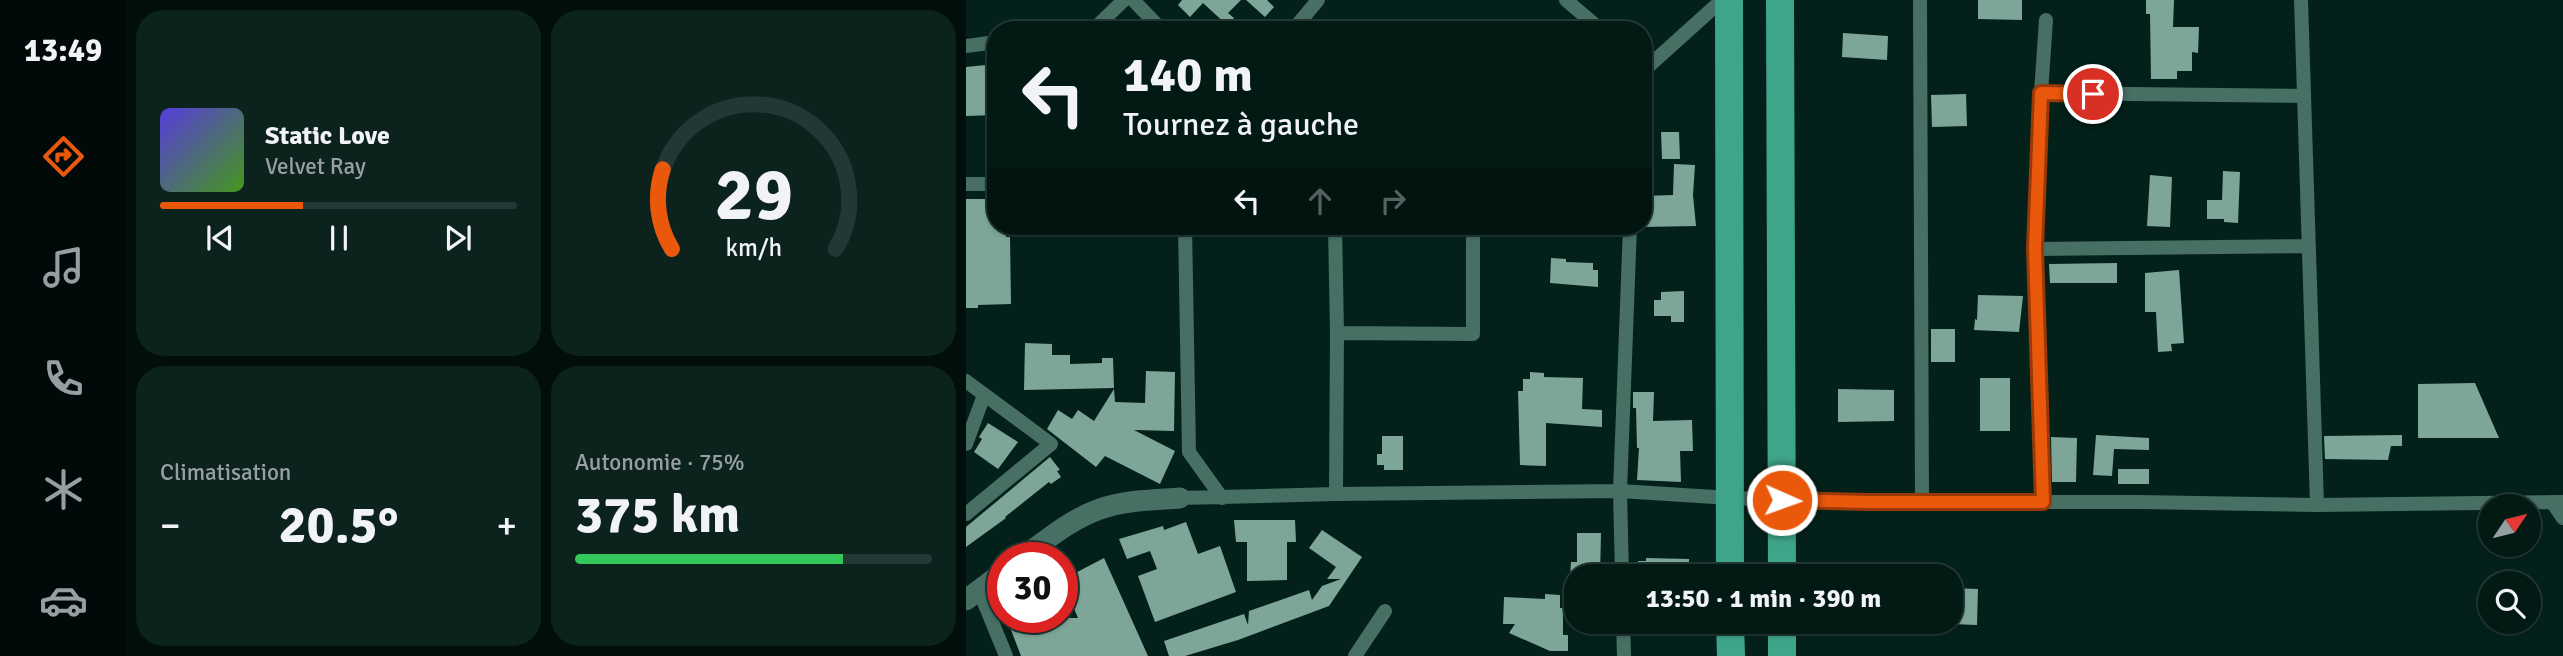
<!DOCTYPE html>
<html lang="fr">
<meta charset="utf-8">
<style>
body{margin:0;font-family:Signika,sans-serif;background:#0c221d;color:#f1f3f6;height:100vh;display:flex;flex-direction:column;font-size:26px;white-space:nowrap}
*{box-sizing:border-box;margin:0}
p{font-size:23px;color:#96a0a0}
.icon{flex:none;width:38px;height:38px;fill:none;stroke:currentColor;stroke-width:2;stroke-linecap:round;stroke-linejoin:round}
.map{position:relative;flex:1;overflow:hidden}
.drawer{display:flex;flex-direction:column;gap:10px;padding:10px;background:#010e0b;width:840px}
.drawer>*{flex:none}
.banner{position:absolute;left:21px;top:21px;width:665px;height:214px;border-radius:28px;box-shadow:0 2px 5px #0004,0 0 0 2px #233834;background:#021914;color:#f1f3f6;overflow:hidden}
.needle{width:46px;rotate:55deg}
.fabs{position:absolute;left:1512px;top:494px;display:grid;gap:14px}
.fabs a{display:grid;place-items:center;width:63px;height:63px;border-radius:50%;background:#021914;box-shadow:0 2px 5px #0004,0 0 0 2px #233834;font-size:35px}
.speed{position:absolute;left:21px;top:542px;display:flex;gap:14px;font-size:35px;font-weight:700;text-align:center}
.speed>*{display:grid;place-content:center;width:91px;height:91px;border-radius:50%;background:#021914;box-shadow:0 2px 5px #0004,0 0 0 2px #233834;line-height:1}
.speed .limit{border:10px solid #d22;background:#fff;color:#111}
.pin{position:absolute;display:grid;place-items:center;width:60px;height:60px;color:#fff;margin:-30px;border:4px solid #fff;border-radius:50%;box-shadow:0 2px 7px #0007}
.me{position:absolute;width:77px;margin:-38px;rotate:92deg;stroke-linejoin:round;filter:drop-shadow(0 0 5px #0008)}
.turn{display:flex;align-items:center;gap:24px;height:147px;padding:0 21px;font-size:32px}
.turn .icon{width:91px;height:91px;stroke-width:2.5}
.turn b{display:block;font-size:49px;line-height:60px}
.lanes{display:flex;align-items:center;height:66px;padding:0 21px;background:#0003;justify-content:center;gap:35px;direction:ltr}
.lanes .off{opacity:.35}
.big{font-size:52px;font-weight:800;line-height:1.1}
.drawer .widget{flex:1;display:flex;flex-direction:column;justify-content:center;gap:10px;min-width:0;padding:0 24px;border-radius:28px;background:#0c221d}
.drawer .dial{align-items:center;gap:0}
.dial svg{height:182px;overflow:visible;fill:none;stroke:#233834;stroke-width:7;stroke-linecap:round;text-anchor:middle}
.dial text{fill:#f1f3f6;stroke:none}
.song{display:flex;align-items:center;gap:21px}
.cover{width:84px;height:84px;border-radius:10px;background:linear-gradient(135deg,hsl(250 70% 55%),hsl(100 70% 35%))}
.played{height:7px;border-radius:4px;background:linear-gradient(90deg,#ea580c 40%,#233834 40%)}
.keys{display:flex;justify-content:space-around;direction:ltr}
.heat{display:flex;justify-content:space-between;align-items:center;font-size:38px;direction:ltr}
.charge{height:10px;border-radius:5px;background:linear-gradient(90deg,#34c759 75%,#233834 0)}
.drawer .tiles{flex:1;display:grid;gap:10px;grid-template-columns:repeat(2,1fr)}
.trip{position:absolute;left:598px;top:564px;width:399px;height:70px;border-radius:28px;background:#021914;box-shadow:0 2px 5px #0004,0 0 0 2px #233834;font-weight:800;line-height:70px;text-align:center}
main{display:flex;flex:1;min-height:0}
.dock{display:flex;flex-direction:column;width:126px;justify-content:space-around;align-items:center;background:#010a08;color:#96a0a0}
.dock .icon{width:49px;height:49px}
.dock .active{color:#ea580c}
.dock b{font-size:32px;color:#f1f3f6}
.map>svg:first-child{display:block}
.building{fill:#7da699}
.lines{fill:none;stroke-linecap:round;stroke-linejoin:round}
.street{stroke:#476f63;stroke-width:14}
.secondary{stroke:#476f63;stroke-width:21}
.highway{stroke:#3ea58b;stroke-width:28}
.route-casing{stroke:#983908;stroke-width:18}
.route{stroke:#ea580c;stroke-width:12}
</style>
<main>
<nav class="dock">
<b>13:49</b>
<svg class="icon active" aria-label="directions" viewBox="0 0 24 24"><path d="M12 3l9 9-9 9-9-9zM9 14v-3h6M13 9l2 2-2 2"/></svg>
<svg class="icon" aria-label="music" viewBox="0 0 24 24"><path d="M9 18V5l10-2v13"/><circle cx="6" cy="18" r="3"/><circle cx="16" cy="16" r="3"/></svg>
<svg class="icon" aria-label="phone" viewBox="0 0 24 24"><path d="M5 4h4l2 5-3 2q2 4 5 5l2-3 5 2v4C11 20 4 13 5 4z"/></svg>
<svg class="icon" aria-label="climate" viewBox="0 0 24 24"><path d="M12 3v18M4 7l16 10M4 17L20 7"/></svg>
<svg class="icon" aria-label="car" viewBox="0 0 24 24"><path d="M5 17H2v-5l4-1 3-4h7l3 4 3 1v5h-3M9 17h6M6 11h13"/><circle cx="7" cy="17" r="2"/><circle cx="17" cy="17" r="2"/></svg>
</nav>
<section class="drawer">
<div class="tiles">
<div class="widget">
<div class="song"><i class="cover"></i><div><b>Static Love</b><p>Velvet Ray</p></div></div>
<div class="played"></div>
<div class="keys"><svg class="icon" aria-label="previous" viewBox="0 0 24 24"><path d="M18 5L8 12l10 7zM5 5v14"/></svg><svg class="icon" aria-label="pause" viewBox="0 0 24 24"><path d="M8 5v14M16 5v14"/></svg><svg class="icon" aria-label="next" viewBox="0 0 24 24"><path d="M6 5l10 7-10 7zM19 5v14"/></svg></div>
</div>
<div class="widget dial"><svg viewBox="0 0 100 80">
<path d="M14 69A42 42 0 1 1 86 69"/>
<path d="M14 69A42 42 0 0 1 10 34" stroke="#ea580c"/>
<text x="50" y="56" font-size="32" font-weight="700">29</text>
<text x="50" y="72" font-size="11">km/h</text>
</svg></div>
<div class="widget"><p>Climatisation</p>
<div class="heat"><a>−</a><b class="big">20.5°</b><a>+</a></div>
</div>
<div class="widget"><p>Autonomie · 75%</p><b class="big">375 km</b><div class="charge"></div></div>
</div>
</section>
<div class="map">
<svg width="1597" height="656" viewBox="0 0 1597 656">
<rect width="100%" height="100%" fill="#03211a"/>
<path class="building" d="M216,0H275L262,13L268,18L261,25L237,3L224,17L212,5Z
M280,0H301L308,7L299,17Z
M1012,0H1056V20L1012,19Z
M1180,0H1208L1207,27H1233L1232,53L1226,52V71H1211V79H1185L1184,14H1180Z
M877,33L922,36L921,60L876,57Z
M30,64V115L0,116V67Z
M1000,94L1001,126L966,127L965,95Z
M695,132H713L714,159H696Z
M708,164L729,165L727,195L730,226L677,227V196L707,195Z
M1257,171L1274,172L1272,223L1258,222V219H1241V200H1256Z
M1184,175L1206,177L1204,227L1181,226Z
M0,199H30V226H40V237H44L45,304L12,305V308H0Z
M585,258L600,259V262L627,263V270H632V287L584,283Z
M1151,263V283H1084L1083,264Z
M1213,270L1218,343L1205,344L1206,351L1192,352L1190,312H1179V273Z
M718,291V322H705V316H688V300H695V292Z
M1012,295L1057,296L1053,332L1008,330L1009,319L1011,320Z
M965,329H989V362H965Z
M59,343L86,344V355H104V364L136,363V358H147L148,388L58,390Z
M180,371L209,372L208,431L168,430L209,451L194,484L139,456L130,467L81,429L92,410L106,419L112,410L128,421L148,389L149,402L179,403Z
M564,372L578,373V377L617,378L616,409L636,410V427L580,423V466L554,465L552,391H557V379H564Z
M1014,378H1044V431H1014Z
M1509,383L1533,438H1452V384Z
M872,389L928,390V421L872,422Z
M667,392H688L687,421L726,420L727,451H714L715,482L671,480L673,448H671L670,408H667Z
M22,423L52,442L32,469L8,452L16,439L13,437Z
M1130,435L1183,438V450L1148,449L1146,476L1127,475Z
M1436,435V446H1425L1422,460L1359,459L1358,436Z
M416,436H437V470H418V465H411V454H416Z
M1085,437L1111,438L1110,482H1086Z
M84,457L94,470L91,471L95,477L85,484L83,482L39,517L40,518L0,547V527Z
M1152,469H1183V484H1152Z
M268,520H329L330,542H321V580L281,581V542H270Z
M220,522L232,554L254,546L270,592L189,622L172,576L191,569L184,551L161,559L153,539L197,526L198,530Z
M356,530L396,557L363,606L272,640L219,656H203L198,641L278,614L282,625L283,611L343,590L346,600L356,586L375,579H361L370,567L343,548Z
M611,533H635L634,576H604L605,562H611Z
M138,558L182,656H55L42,622L54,618H112L96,580Z
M680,558L723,559V576H671L672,561H680Z
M985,588L1012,589L1011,625L985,624Z
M579,594L594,595V608H597V635H602V651H584L543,633L549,624H537L538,597L579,599Z"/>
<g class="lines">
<path class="street" d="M167,0L196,30
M600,0L635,30
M954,0L956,502
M1335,0L1351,505
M122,30L128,29L158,0
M327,30L352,0
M0,46L30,42
M677,69L685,64L756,0
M1075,93L1338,96
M0,184H30
M219,226L223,452L256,498
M369,226L371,333L507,334V226
M1069,249L1343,246
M0,381L85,444L0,514
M0,444L18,395
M370,494L371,333
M214,498L370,494L654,491L764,498L903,502H1173L1351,505L1597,502
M1077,502L1069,249L1075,93L1080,20
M1586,502L1597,518
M656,576L654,491L664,226
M13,590L40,656
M657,621L658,656
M389,656L419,611"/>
<path class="secondary" d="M56,558C80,540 105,519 134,509C159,500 188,500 214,498
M0,600L37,572"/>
<path class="highway" d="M763,0L764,576
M814,0L816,576
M764,621L765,656
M816,621V656"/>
</g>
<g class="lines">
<g class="route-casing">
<path id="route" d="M816,500L903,502H1077L1069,249L1075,93L1127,94"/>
</g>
<use href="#route" class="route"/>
</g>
</svg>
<div class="fabs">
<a><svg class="needle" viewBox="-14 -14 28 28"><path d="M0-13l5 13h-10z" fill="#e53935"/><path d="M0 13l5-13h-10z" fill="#96a0a0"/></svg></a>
<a><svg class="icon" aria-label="search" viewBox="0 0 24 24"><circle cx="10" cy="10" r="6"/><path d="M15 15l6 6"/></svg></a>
</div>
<div class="speed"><div class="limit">30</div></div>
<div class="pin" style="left:1127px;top:94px;background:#d93025"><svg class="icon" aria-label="arrive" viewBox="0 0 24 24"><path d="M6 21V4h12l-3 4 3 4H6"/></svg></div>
<svg class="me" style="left:816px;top:500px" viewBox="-20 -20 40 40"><circle r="17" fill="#ea580c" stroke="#fff" stroke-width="3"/><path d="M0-11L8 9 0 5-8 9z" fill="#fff"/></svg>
<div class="trip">13:50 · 1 min · 390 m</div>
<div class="banner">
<div class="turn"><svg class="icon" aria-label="left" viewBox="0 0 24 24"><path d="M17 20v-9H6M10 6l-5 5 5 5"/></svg><div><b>140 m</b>Tournez à gauche</div></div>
<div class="lanes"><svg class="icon" aria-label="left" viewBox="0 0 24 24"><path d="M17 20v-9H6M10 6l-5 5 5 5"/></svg><svg class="icon off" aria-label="ahead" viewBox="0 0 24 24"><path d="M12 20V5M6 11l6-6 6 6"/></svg><svg class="icon off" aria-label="right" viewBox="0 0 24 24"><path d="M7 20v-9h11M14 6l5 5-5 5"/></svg></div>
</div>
</div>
</main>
